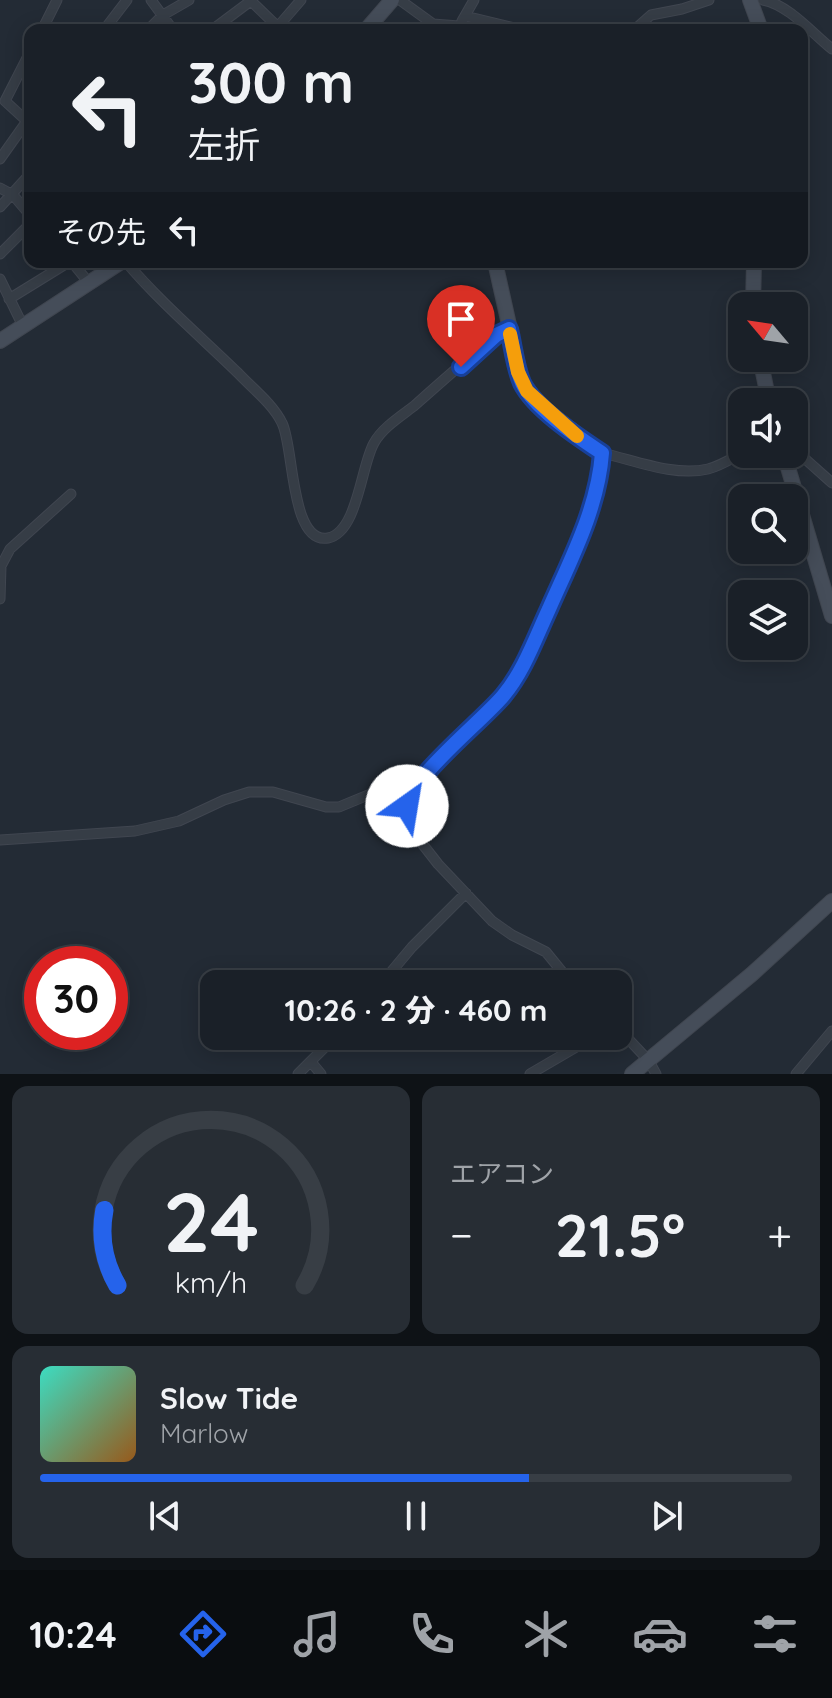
<!DOCTYPE html>
<html lang="ja">
<meta charset="utf-8">
<style>
body{margin:0;font-family:Quicksand,"Noto Sans JP",sans-serif;background:#272d34;color:#f1f3f6;height:100vh;display:flex;flex-direction:column;font-size:30px;white-space:nowrap}
*{box-sizing:border-box;margin:0}
p{font-size:26px;color:#9fa3a8}
.icon{flex:none;width:44px;height:44px;fill:none;stroke:currentColor;stroke-width:2;stroke-linecap:round;stroke-linejoin:round}
.map{position:relative;height:1074px;overflow:hidden}
.sheet{display:flex;flex-direction:column;gap:12px;padding:12px;background:#0e1216;flex:1}
.sheet>*{flex:none}
.hud{position:absolute;left:24px;top:24px;width:784px;height:244px;border-radius:16px;box-shadow:0 4px 20px #0003,0 0 0 2px #383e45;background:#1a2028;color:#f1f3f6;overflow:hidden}
.needle{width:52px;rotate:299deg}
.fabs{position:absolute;left:728px;top:292px;display:grid;gap:16px}
.fabs a{display:grid;place-items:center;width:80px;height:80px;border-radius:16px;background:#1a2028;box-shadow:0 4px 20px #0003,0 0 0 2px #383e45;font-size:40px}
.speed{position:absolute;left:24px;top:946px;display:flex;gap:16px;font-size:40px;font-weight:700;text-align:center}
.speed>*{display:grid;place-content:center;width:104px;height:104px;border-radius:50%;background:#1a2028;box-shadow:0 4px 20px #0003,0 0 0 2px #383e45;line-height:1}
.speed .limit{border:12px solid #d22;background:#fff;color:#111}
.pin{position:absolute;display:grid;place-items:center;width:68px;height:68px;color:#fff;margin:-82px -34px;border-radius:50% 50% 50% 0;rotate:-45deg;box-shadow:0 0 8px #0007}
.pin .icon{rotate:45deg}
.me{position:absolute;width:88px;margin:-44px;rotate:32deg;stroke-linejoin:round;filter:drop-shadow(0 0 6px #0008)}
.turn{display:flex;align-items:center;gap:28px;height:168px;padding:0 32px;font-size:36px}
.turn .icon{width:104px;height:104px;stroke-width:2.5}
.turn b{display:block;font-size:56px;line-height:68px}
.then{display:flex;align-items:center;height:76px;padding:0 32px;background:#0003;gap:16px;font-size:30px}
.big{font-size:60px;font-weight:800;line-height:1.1}
.sheet .widget{flex:1;display:flex;flex-direction:column;justify-content:center;gap:12px;min-width:0;padding:0 28px;border-radius:16px;background:#272d34}
.sheet .dial{align-items:center;gap:0}
.dial svg{height:208px;overflow:visible;fill:none;stroke:#383e45;stroke-width:7;stroke-linecap:round;text-anchor:middle}
.dial text{fill:#f1f3f6;stroke:none}
.song{display:flex;align-items:center;gap:24px}
.cover{width:96px;height:96px;border-radius:12px;background:linear-gradient(135deg,hsl(170 70% 55%),hsl(30 70% 35%))}
.played{height:8px;border-radius:4px;background:linear-gradient(90deg,#2563eb 65%,#383e45 65%)}
.keys{display:flex;justify-content:space-around;direction:ltr}
.heat{display:flex;justify-content:space-between;align-items:center;font-size:44px;direction:ltr}
.sheet .tiles{flex:1;display:grid;gap:12px;grid-template-columns:1fr 1fr}
.widget:last-child{grid-column:span 2}
.trip{position:absolute;left:200px;top:970px;width:432px;height:80px;border-radius:16px;background:#1a2028;box-shadow:0 4px 20px #0003,0 0 0 2px #383e45;font-weight:800;line-height:80px;text-align:center}
.tabs{display:flex;height:128px;justify-content:space-around;align-items:center;background:#0a0d10;color:#9fa3a8}
.tabs .icon{width:56px;height:56px}
.tabs .active{color:#2563eb}
.tabs b{font-size:36px;color:#f1f3f6}
.map>svg:first-child{display:block}
.lines{fill:none;stroke-linecap:round;stroke-linejoin:round}
.street-casing{stroke:#404650;stroke-width:11}
.secondary-casing{stroke:#404650;stroke-width:16}
.street{stroke:#363d46;stroke-width:9}
.secondary{stroke:#454d59;stroke-width:14}
.route-casing{stroke:#184099;stroke-width:20}
.route{stroke:#2563eb;stroke-width:14}
.slow{stroke:#f59e0b;stroke-width:14}
</style>
<div class="map">
<svg width="832" height="1074" viewBox="0 0 832 1074">
<rect width="100%" height="100%" fill="#232b35"/>
<g class="lines">
<g class="street-casing">
<path id="street" d="M151,0L173,30
M250,0L281,30
M400,0L433,24L459,26
M763,0C789,5 812,33 832,49
M465,16L523,30
M462,21L474,0
M42,30L57,0
M104,30L127,0
M148,30L163,15L189,0
M212,30L252,0
M275,30L301,0
M634,30L651,15L682,9L709,0
M30,52L5,101L30,124
M0,159L27,121
M0,188L13,195L30,215
M0,207L30,174
M0,254L30,224
M72,262L89,283
M126,262C160,302 201,337 238,373C252,388 273,404 282,423C294,445 290,545 328,538C358,532 361,465 374,443C382,428 401,416 414,406C441,382 468,358 496,335L509,329
M0,279L23,326
M9,299L69,262
M794,449L832,483
M0,599L1,566L10,549L71,494
M0,840L135,831L179,821L224,800L249,792H273L326,807H339L368,795L403,786L412,791
M381,984L412,947L466,893
M572,984L546,952L512,935L492,921L438,864L413,832L407,806L408,797L422,779L505,694L524,664L587,521L599,485L602,453C634,460 674,477 708,469C720,466 731,459 742,453
M618,1028L649,1061L656,1074
M311,1062L321,1074
M298,1074L336,1036
M530,1074L595,1036
M796,1074L832,1031"/>
</g>
<g class="secondary-casing">
<path id="secondary" d="M750,0L761,30
M366,30L392,0
M495,262L522,383L542,407L602,453
M753,306L754,262
M0,341L121,262
M760,358L769,402
M784,454L832,616
M632,1074L752,974L832,901"/>
</g>
<use href="#street" class="street"/>
<use href="#secondary" class="secondary"/>
</g>
<g class="lines">
<g class="route-casing">
<path id="route" d="M407,806C411,777 481,722 503,696C524,671 535,639 549,609C571,559 598,508 602,453C578,437 535,409 522,383C515,367 513,346 509,329L496,335L461,367"/>
</g>
<use href="#route" class="route"/>
<path class="slow" d="M510,334L518,372L527,391L577,436"/>
</g>
</svg>
<div class="fabs">
<a><svg class="needle" viewBox="-14 -14 28 28"><path d="M0-13l5 13h-10z" fill="#e53935"/><path d="M0 13l5-13h-10z" fill="#9fa3a8"/></svg></a>
<a><svg class="icon" aria-label="sound" viewBox="0 0 24 24"><path d="M4 9h4l5-4v14l-5-4H4zM17 9q2 3 0 6"/></svg></a>
<a><svg class="icon" aria-label="search" viewBox="0 0 24 24"><circle cx="10" cy="10" r="6"/><path d="M15 15l6 6"/></svg></a>
<a><svg class="icon" aria-label="layers" viewBox="0 0 24 24"><path d="M12 4l9 5-9 5-9-5zM3 14l9 5 9-5"/></svg></a>
</div>
<div class="speed"><div class="limit">30</div></div>
<div class="pin" style="left:461px;top:367px;background:#d93025"><svg class="icon" aria-label="arrive" viewBox="0 0 24 24"><path d="M6 21V4h12l-3 4 3 4H6"/></svg></div>
<svg class="me" style="left:407px;top:806px" viewBox="-20 -20 40 40"><circle r="19" fill="#fff"/><path d="M0-13L10 11 0 6-10 11z" fill="#2563eb"/></svg>
<div class="trip">10:26 · 2 分 · 460 m</div>
<div class="hud">
<div class="turn"><svg class="icon" aria-label="left" viewBox="0 0 24 24"><path d="M17 20v-9H6M10 6l-5 5 5 5"/></svg><div><b>300 m</b>左折</div></div>
<div class="then">その先<svg class="icon" aria-label="left" viewBox="0 0 24 24"><path d="M17 20v-9H6M10 6l-5 5 5 5"/></svg></div>
</div>
</div>
<section class="sheet">
<div class="tiles">
<div class="widget dial"><svg viewBox="0 0 100 80">
<path d="M14 69A42 42 0 1 1 86 69"/>
<path d="M14 69A42 42 0 0 1 9 40" stroke="#2563eb"/>
<text x="50" y="56" font-size="32" font-weight="700">24</text>
<text x="50" y="72" font-size="11">km/h</text>
</svg></div>
<div class="widget"><p>エアコン</p>
<div class="heat"><a>−</a><b class="big">21.5°</b><a>+</a></div>
</div>
<div class="widget">
<div class="song"><i class="cover"></i><div><b>Slow Tide</b><p>Marlow</p></div></div>
<div class="played"></div>
<div class="keys"><svg class="icon" aria-label="previous" viewBox="0 0 24 24"><path d="M18 5L8 12l10 7zM5 5v14"/></svg><svg class="icon" aria-label="pause" viewBox="0 0 24 24"><path d="M8 5v14M16 5v14"/></svg><svg class="icon" aria-label="next" viewBox="0 0 24 24"><path d="M6 5l10 7-10 7zM19 5v14"/></svg></div>
</div>
</div>
</section>
<nav class="tabs">
<b>10:24</b>
<svg class="icon active" aria-label="directions" viewBox="0 0 24 24"><path d="M12 3l9 9-9 9-9-9zM9 14v-3h6M13 9l2 2-2 2"/></svg>
<svg class="icon" aria-label="music" viewBox="0 0 24 24"><path d="M9 18V5l10-2v13"/><circle cx="6" cy="18" r="3"/><circle cx="16" cy="16" r="3"/></svg>
<svg class="icon" aria-label="phone" viewBox="0 0 24 24"><path d="M5 4h4l2 5-3 2q2 4 5 5l2-3 5 2v4C11 20 4 13 5 4z"/></svg>
<svg class="icon" aria-label="climate" viewBox="0 0 24 24"><path d="M12 3v18M4 7l16 10M4 17L20 7"/></svg>
<svg class="icon" aria-label="car" viewBox="0 0 24 24"><path d="M5 17H2v-5l4-1 3-4h7l3 4 3 1v5h-3M9 17h6M6 11h13"/><circle cx="7" cy="17" r="2"/><circle cx="17" cy="17" r="2"/></svg>
<svg class="icon" aria-label="filters" viewBox="0 0 24 24"><path d="M4 7h16M4 17h16"/><circle cx="9" cy="7" r="2"/><circle cx="15" cy="17" r="2"/></svg>
</nav>
